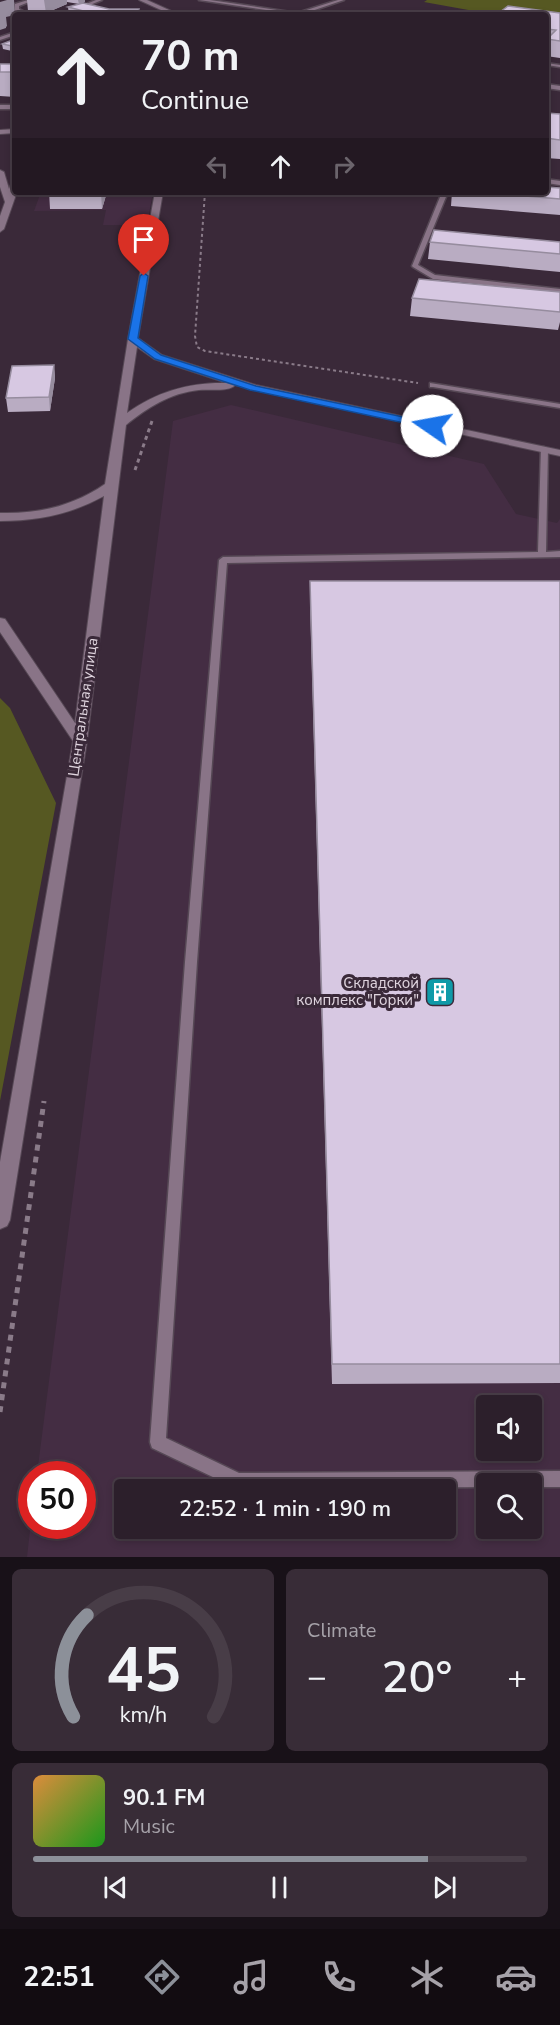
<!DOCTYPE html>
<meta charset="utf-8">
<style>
body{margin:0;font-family:"Nunito Sans",sans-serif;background:#382c37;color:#f1f3f6;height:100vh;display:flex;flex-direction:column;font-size:22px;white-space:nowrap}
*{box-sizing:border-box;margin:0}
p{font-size:20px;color:#a6a2a9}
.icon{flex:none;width:33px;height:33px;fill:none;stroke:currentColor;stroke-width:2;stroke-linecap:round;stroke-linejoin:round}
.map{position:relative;height:1557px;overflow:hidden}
.details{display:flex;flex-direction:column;gap:12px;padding:12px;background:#181118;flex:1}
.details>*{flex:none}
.top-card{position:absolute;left:12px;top:12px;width:537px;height:183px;border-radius:6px;box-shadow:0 3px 9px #0003,0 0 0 2px #483d47;background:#2c1f2b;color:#f1f3f6;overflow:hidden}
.tools{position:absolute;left:476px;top:1395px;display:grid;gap:12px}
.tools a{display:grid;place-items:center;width:66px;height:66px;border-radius:6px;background:#2c1f2b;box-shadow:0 3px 9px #0003,0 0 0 2px #483d47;font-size:30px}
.speed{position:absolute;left:18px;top:1461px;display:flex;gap:12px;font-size:30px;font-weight:700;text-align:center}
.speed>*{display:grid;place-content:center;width:78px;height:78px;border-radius:50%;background:#2c1f2b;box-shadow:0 3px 9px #0003,0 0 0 2px #483d47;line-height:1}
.speed .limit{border:9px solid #d22;background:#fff;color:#111}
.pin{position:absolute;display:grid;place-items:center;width:51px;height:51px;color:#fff;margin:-62px -26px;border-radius:50% 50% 50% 0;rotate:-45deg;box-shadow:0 0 6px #0007}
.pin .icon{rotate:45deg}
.me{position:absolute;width:66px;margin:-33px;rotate:282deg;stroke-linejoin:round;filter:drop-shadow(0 0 4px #0008)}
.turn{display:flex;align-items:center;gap:21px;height:126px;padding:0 30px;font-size:27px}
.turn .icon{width:78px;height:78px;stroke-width:2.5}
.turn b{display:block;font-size:42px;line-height:51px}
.lanes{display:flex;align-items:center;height:57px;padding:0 30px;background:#0003;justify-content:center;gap:30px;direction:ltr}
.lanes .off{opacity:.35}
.big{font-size:45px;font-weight:600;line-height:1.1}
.details .card{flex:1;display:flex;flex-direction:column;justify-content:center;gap:9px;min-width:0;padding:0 21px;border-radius:9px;background:#382c37}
.details .dial{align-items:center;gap:0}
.dial svg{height:156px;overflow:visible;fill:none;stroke:#483d47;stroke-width:7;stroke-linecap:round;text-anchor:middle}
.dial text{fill:#f1f3f6;stroke:none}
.song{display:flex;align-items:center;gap:18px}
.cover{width:72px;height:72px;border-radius:9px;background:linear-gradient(135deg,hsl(30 70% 55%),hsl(120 70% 35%))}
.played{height:6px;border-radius:3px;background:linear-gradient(90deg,#8c9099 80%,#483d47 80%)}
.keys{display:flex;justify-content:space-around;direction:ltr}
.heat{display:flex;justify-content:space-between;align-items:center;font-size:33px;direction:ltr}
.details .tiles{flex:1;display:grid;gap:12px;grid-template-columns:1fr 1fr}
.card:last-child{grid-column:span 2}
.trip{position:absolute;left:114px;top:1479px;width:342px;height:60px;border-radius:6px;background:#2c1f2b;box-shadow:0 3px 9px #0003,0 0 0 2px #483d47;font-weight:600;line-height:60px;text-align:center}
.dock{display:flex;height:96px;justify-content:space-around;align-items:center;background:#120c11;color:#a6a2a9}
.dock .icon{width:42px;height:42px}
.dock .active{color:#8c9099}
.dock b{font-size:27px;color:#f1f3f6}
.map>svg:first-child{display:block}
.built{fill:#442d43;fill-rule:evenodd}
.forest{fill:#565822}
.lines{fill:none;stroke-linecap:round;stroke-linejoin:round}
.service-casing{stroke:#564855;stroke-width:3}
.minor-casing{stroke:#564855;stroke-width:2}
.secondary-casing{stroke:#564855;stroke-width:2}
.path-far2{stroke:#8a7b89;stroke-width:2;stroke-dasharray:3 3;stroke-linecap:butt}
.path-far1{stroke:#8a7b89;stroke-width:3;stroke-dasharray:4 4;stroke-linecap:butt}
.path{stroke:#8a7b89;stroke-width:5;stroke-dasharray:6 6;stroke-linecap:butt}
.service{fill:#897487;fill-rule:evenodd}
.minor{fill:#897487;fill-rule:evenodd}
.secondary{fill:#897487;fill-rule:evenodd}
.wall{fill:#b9acc2}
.shaded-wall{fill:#968c9e}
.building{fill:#d7c8e2;stroke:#968c9e;stroke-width:1.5}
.route{fill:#1a73e8;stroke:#114b97;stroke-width:1.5}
.labels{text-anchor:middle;stroke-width:6;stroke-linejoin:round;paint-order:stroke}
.street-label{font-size:15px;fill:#e0d5df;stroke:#3a2939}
.poi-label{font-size:15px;fill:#e0d5df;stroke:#3a2939;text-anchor:end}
</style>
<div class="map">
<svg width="560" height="1557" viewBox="0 0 560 1557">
<rect width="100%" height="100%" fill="#3a2939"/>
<path class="built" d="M41,192H153L147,225H103L106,210L34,211Z
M231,405L484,464L516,514L557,523L560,519V1557H27L31,1521L32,1526H82V1474H37L173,421ZM486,1406H531V1450H486ZM486,1484H531V1528H486ZM124,1490H446V1528H124Z"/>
<path class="forest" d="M427,0H560V25L546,15H485V13L424,2Z
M0,698L10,708L56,803L0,1101Z"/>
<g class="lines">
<g class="service-casing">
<path id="service" d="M28,0H34L19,6V9L31,15H25L15,11V4Z
M96,0H102L66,15H60Z
M199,0H210L297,13L338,0H344L300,15Z
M15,32V35L0,40V37Z
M546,63L560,65V67L546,65Z
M546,84L560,86V90L546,88Z
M0,105H15V109H0Z
M546,179L560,181V185L546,183Z
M442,192H448L418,265L435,275L560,289V293L433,279L413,267L412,266Z
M430,383L560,404V408L433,387H430Z
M541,447H544L548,449L546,552L560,551V557L227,563L197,962L166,1438L239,1473L560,1471V1487H531V1484H486V1487L238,1489L152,1448L150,1442L185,962L219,560L223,557L538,552Z"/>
</g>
<g class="minor-casing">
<path id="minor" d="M139,0H147L180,15H172Z"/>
</g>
<g class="secondary-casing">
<path id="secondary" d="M15,129V133L0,134V130Z
M0,170L4,172L9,189L12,182H15L17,192L4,229L0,232V216L5,202L0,187Z
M155,192H163L138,338L162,355L256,385L560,450V456L235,385C230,392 209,389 199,390C170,393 147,408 126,425L87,741L10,1220L7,1226L0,1229V1162L73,741L0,632V618L5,619L75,723L104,496C72,514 37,521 0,521V513C39,514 73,506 105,484L128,339ZM137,347L154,359L227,383C190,382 158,391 127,413Z"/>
</g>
<path class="path-far2" d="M205,192L195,336L197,347L205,351L418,383"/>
<path class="path-far1" d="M135,470L152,421"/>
<path class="path" d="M0,1412L44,1101"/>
<use href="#service" class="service"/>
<use href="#minor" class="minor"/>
<use href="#secondary" class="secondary"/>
</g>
<path class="wall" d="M27,0H85V2L79,4L67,2V4L46,13L28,11Z
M68,7L140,15H69Z
M560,13V58L546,56V15Z
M15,39L12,51L3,49L2,44Z
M0,64H15V97L0,96Z
M546,113L560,114V159L546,158Z
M560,188V215L451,206L452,192H546Z
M49,192H107L102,209H50Z
M430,242H560V272L428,259Z
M560,292V322L558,330L410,316L412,298Z
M54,365L55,378L50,411L8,412L6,398Z
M310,581H560V1383L332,1384L310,602Z"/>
<path class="shaded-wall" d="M7,0H14L15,15L6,17L7,26L6,27V28L0,30V2Z
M44,0H67V4L46,13Z
M78,0H85V2L79,4Z
M15,45V50L12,51V46Z
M101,192H107L102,209L101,193Z
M54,365L55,378L50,411L49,397Z"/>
<path class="building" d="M83,3L109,9H139L137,15H118L122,13L101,12L95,14L68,7Z
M508,6L560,13V41L547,39L556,30L546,29V15H496Z
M15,39V45L12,46L2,44Z
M0,64H15V72H0Z
M546,113L560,114V140L546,138Z
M546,187L560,188V199L479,192H546Z
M49,192H101V193Z
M434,230L560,242V254L430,242Z
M419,279L560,292V312L412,298Z
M54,365L49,397L6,398L12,366Z
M310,581H560V1364H332Z"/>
<path class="route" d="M144,273L148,276L138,338L161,355L256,386L432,423L437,426L432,429L250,390L155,359L128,339L140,276Z"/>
<defs>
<g id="building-square" transform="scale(1.5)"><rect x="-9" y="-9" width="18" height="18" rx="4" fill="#0f9aa8" stroke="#3a2939"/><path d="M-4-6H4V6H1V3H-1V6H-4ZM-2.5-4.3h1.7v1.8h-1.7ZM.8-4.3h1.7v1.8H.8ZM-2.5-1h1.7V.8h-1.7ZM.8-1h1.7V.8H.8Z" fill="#fff"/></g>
</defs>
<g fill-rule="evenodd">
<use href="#building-square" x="440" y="992"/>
</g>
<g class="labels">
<g class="street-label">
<text transform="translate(83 707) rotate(-82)" y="5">Центральная улица</text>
</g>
<g class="poi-label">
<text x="419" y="988">Складской<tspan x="419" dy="17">комплекс "Горки"</tspan></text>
</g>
</g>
</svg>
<div class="tools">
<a><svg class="icon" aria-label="sound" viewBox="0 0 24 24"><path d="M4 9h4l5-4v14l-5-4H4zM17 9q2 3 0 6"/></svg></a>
<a><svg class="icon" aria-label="search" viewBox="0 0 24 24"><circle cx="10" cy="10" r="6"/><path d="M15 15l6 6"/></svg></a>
</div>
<div class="speed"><div class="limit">50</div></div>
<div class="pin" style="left:144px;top:276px;background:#d93025"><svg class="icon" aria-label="arrive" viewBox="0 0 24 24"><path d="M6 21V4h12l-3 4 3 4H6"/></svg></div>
<svg class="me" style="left:432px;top:426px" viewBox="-20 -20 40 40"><circle r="19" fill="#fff"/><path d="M0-13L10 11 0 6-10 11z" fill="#1a73e8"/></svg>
<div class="trip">22:52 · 1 min · 190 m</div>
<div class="top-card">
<div class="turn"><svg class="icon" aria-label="ahead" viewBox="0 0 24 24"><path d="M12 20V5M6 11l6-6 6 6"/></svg><div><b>70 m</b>Continue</div></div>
<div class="lanes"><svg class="icon off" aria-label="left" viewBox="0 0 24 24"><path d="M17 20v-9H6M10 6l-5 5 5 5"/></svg><svg class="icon" aria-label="ahead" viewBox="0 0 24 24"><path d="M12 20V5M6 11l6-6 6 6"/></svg><svg class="icon off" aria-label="right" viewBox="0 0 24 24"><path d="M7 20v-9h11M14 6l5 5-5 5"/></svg></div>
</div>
</div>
<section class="details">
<div class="tiles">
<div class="card dial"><svg viewBox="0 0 100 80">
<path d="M14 69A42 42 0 1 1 86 69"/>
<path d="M14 69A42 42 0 0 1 21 17" stroke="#8c9099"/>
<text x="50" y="56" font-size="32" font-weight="700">45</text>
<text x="50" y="72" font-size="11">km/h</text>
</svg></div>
<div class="card"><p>Climate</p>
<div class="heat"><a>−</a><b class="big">20°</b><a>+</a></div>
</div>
<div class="card">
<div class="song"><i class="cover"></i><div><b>90.1 FM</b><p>Music</p></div></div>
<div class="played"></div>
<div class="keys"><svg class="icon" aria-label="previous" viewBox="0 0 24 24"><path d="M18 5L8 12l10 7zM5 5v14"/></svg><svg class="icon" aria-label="pause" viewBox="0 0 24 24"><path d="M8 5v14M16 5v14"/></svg><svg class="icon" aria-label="next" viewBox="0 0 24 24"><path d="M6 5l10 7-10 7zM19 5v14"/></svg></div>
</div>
</div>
</section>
<nav class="dock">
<b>22:51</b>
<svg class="icon active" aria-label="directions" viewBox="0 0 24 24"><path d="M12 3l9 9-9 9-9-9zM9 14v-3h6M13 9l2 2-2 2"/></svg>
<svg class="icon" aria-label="music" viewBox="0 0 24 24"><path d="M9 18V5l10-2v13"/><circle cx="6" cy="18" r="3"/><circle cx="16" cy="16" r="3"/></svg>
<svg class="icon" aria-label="phone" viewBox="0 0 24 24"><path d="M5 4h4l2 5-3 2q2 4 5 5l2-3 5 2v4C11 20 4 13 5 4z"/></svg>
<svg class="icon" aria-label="climate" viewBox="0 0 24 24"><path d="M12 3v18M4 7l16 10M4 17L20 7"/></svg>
<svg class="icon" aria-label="car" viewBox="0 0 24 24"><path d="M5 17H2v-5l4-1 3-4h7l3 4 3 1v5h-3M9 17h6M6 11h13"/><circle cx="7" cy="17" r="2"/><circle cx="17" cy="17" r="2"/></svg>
</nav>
